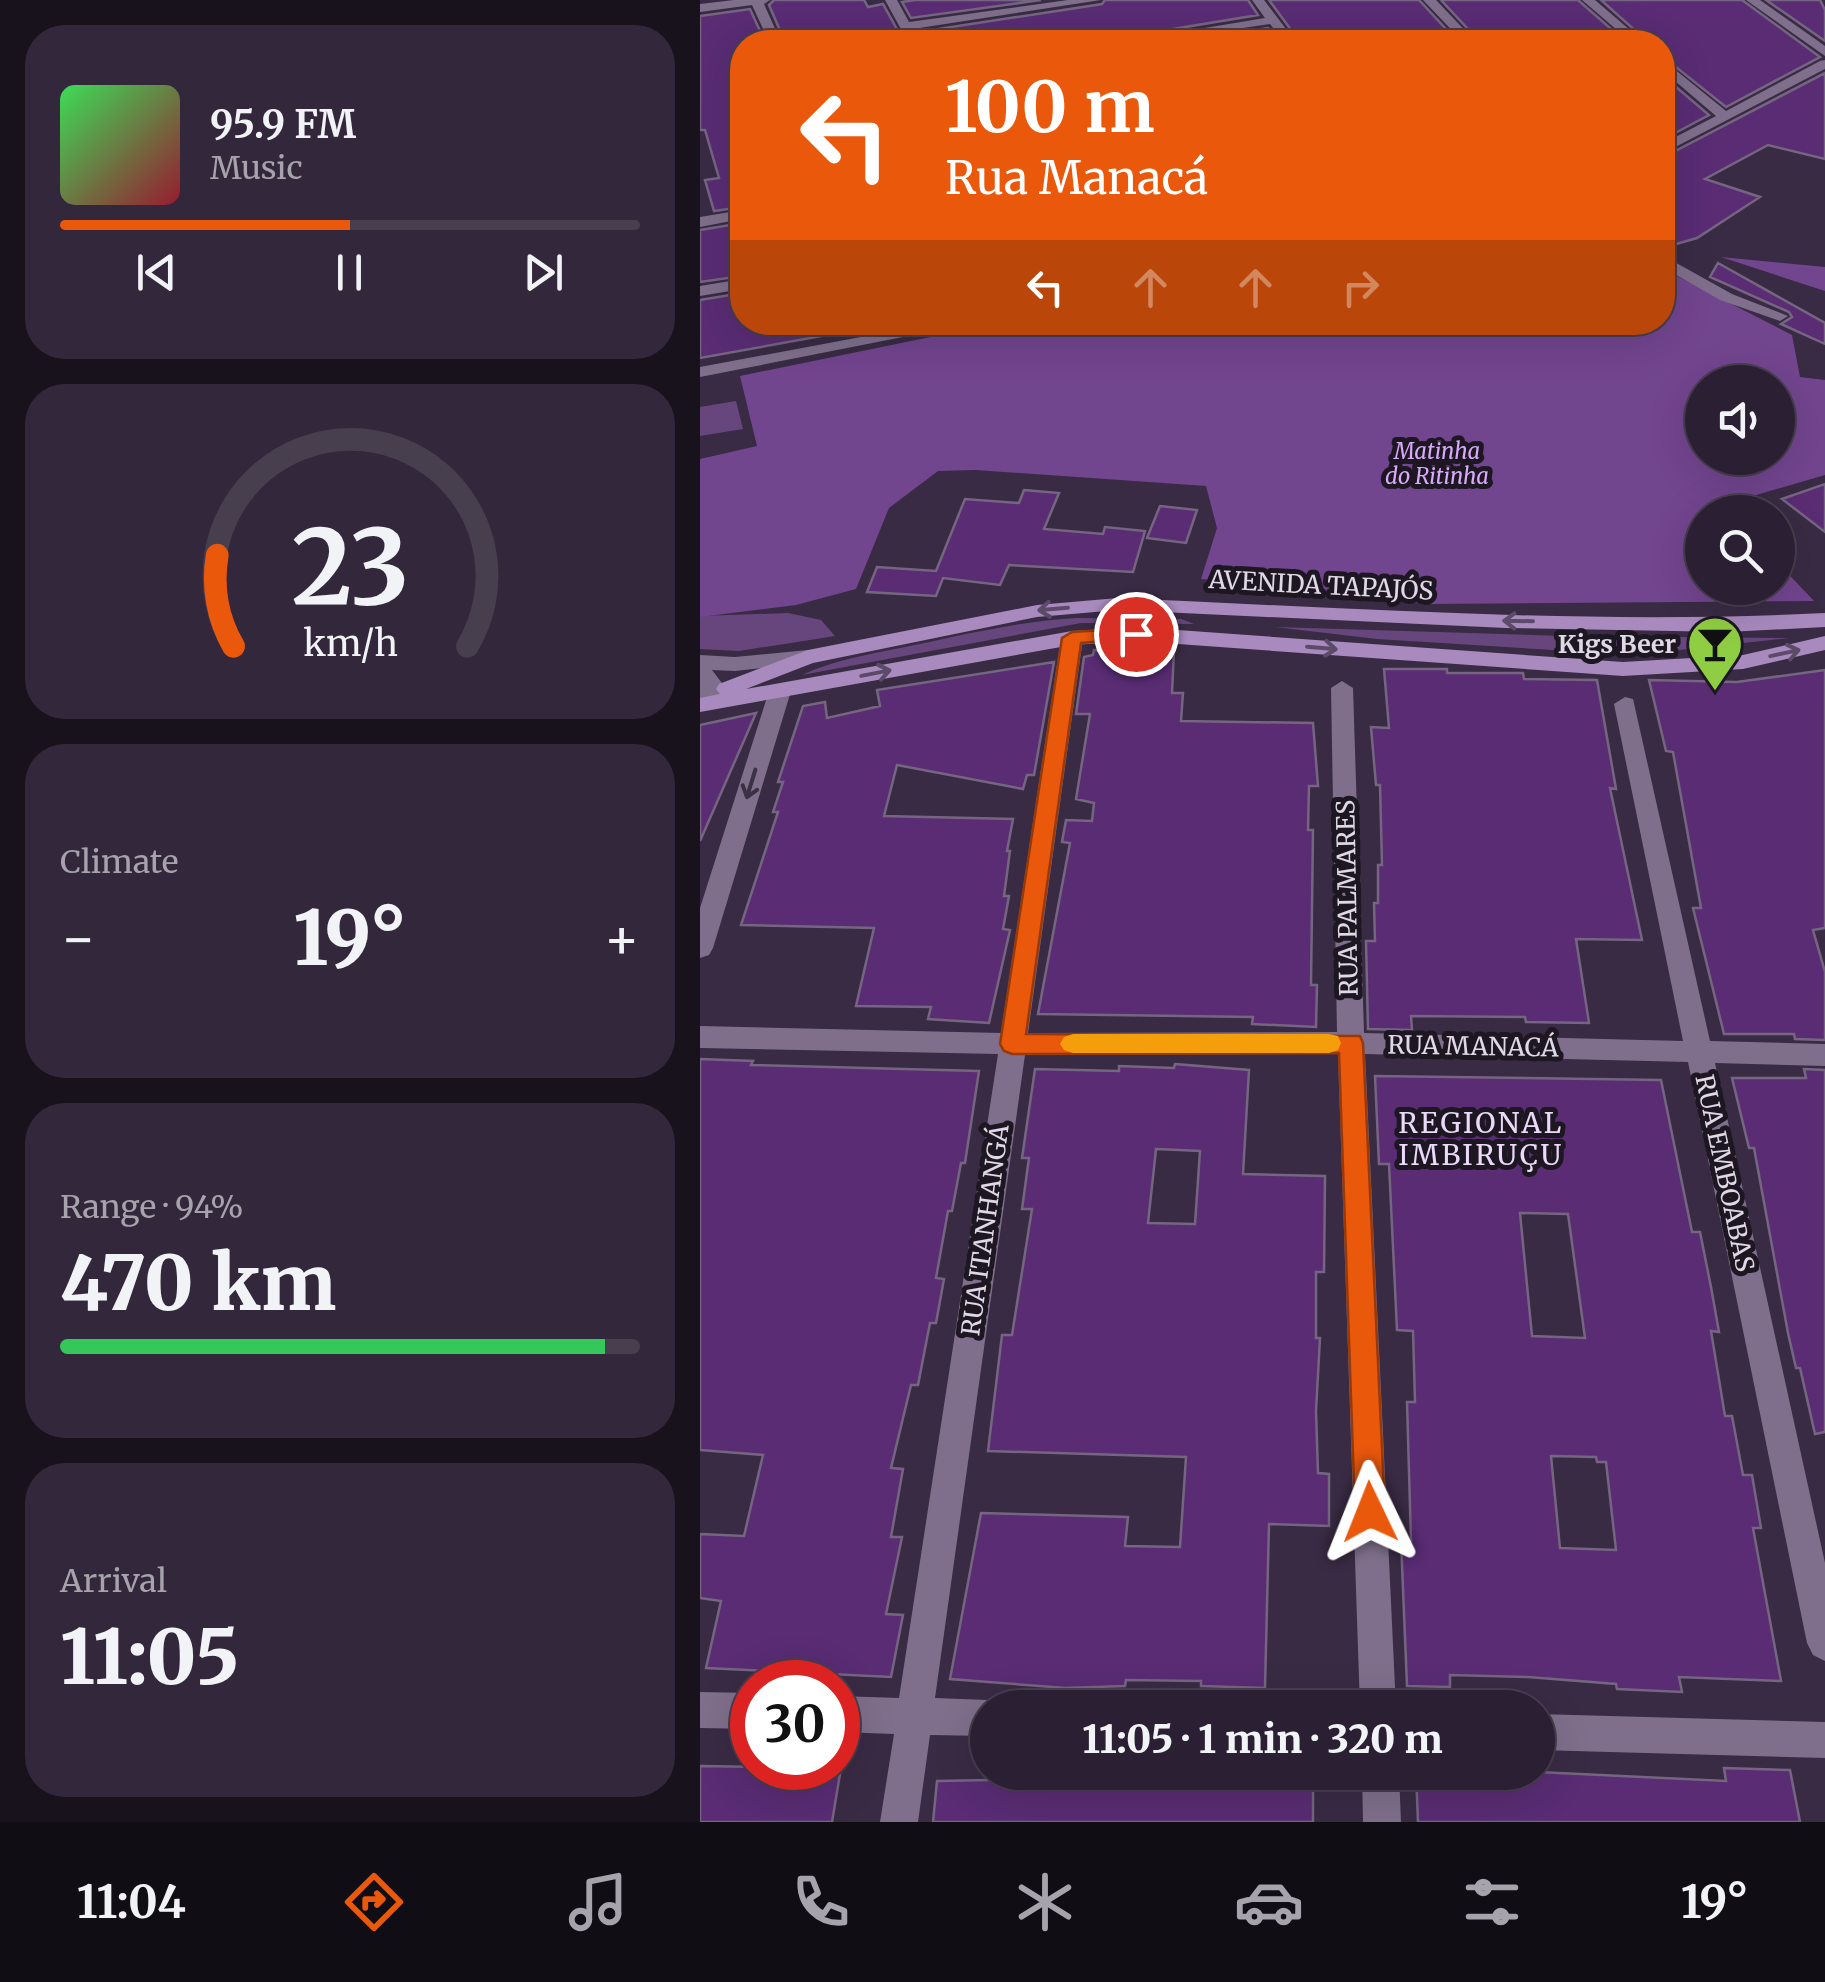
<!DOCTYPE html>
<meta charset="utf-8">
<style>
body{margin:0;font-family:Merriweather,serif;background:#33283b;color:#f1f3f6;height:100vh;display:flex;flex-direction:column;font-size:38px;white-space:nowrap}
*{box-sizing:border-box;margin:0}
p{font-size:32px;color:#a6a3ac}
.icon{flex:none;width:55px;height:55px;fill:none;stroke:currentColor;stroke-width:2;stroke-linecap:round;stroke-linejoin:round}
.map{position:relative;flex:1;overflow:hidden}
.drawer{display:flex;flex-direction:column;gap:25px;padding:25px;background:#18121c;width:700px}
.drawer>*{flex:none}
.top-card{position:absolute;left:30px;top:30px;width:945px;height:305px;border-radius:40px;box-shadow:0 10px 40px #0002,0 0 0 2px #473e4e;background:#ea580c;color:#fff;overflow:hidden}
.controls{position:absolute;left:985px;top:365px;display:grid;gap:20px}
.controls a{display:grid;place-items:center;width:110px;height:110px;border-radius:50%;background:#2b2033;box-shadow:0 10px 40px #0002,0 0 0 2px #473e4e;font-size:50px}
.speed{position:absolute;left:30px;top:1660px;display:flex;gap:20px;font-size:50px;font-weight:700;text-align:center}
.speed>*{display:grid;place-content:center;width:130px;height:130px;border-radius:50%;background:#2b2033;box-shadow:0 10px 40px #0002,0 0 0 2px #473e4e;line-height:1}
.speed .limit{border:15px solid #d22;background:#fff;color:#111}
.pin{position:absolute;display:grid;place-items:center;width:85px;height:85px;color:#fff;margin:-42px;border:5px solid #fff;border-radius:50%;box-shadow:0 2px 10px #0007}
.me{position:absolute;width:110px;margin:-55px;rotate:358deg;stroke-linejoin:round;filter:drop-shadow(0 0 8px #0008)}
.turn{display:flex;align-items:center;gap:35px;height:210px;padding:0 50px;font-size:45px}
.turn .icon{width:130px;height:130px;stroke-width:2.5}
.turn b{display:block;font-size:70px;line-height:85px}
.lanes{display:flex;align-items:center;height:95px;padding:0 50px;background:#0003;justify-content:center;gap:50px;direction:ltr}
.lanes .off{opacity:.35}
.big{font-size:75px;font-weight:800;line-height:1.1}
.drawer .widget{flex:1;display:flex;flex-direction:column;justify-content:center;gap:15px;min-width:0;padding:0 35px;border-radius:40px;background:#33283b}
.drawer .dial{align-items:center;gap:0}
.dial svg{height:260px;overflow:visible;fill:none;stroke:#473e4e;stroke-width:7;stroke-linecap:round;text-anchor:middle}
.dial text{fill:#f1f3f6;stroke:none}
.song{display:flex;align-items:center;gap:30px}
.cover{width:120px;height:120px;border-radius:15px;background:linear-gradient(135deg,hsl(130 70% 55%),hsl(350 70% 35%))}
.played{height:10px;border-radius:5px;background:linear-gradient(90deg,#ea580c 50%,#473e4e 50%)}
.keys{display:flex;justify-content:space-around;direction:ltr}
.heat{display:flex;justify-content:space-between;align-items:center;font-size:55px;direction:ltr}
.charge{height:15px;border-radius:8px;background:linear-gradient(90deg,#34c759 94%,#473e4e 0)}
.trip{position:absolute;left:270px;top:1690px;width:585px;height:100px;border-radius:50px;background:#2b2033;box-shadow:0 10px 40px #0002,0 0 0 2px #473e4e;font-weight:800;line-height:100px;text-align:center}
.menu{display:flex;height:160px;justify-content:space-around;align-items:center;background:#110d14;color:#a6a3ac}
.menu .icon{width:70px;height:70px}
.menu .active{color:#ea580c}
.menu b{font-size:45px;color:#f1f3f6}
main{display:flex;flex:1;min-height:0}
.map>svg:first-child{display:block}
.green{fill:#67467d}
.forest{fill:#72458f;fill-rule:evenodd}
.building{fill:#592c74;stroke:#756581;stroke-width:2.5;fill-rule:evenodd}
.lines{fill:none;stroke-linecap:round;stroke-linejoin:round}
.minor{fill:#7f6f8c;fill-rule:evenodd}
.major{fill:#a88abe;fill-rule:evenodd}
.oneway{stroke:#5c4b68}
.oneway2{stroke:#3a3142}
.route{fill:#ea580c;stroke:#983908;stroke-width:2.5}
.slow{fill:#f59e0b}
.labels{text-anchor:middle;stroke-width:10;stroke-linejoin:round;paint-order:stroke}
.far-park-label{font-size:22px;font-style:italic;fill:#d9a9fb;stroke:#1d1722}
.street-label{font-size:25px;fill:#e0d7e7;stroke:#1d1722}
.poi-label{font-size:25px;font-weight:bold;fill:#e0d7e7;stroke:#1d1722;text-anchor:end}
.neighbourhood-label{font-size:28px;letter-spacing:2.5px;fill:#ebd9f9;stroke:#1d1722}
</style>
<main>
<section class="drawer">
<div class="widget">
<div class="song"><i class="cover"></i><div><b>95.9 FM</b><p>Music</p></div></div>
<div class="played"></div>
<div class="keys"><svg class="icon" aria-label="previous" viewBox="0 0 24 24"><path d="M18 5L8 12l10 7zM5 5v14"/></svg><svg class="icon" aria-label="pause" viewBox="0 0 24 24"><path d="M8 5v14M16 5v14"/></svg><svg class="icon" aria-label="next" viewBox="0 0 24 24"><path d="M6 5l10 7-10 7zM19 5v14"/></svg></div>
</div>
<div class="widget dial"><svg viewBox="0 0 100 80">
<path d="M14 69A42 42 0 1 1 86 69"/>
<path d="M14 69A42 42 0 0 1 9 41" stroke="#ea580c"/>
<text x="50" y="56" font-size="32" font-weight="700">23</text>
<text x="50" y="72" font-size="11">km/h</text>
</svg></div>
<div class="widget"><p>Climate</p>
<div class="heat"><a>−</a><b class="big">19°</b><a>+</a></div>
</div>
<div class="widget"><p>Range · 94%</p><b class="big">470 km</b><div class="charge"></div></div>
<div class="widget"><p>Arrival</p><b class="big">11:05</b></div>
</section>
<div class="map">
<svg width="1125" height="1822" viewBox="0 0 1125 1822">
<rect width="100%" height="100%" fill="#392b44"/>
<path class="green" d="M36,401L43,429L0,436V407Z
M88,613L121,620L135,636L39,651L0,649V616Z
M378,618L481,619L494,624L381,623L102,675C134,660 166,655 200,648C259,636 317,621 378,618Z
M575,627L865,636L1089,638L934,655L677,639Z"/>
<path class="forest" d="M1021,257L1125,267V291Z
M963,269L1092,335L1100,377L1125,380V475L1022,505L1028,512H1002V588H1078V563L1114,601L729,604L501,579L517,528L506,486L275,470L238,471L189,508L156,589L96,605L0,617V459L57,446L40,376L299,323L962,322ZM1002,382H1078V458H1002Z"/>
<path class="building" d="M74,0H164L168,7L183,4L204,42H85L69,5Z
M215,0H341L211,18L202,2Z
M405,0H548L558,15L419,38L416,42H224L219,32L402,4Z
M569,0H719L758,42H600Z
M741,0H878L926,42H780Z
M901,0H1042L1120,57L1026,107L962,56V42H948Z
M1066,0H1120L1125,10V41Z
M50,9L65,42H42V207L14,211L5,180L19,178L5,130H0V16Z
M568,28L580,42H471Z
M1125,73V159L1068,145L1005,179L1060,197L997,238L962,248V158Z
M962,75L1009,115L962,140Z
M42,223V276L0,282V230Z
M1018,263L1125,323V344L1081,324L1092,317L1089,312L1010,277Z
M42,293V322H125L127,335L0,358V300Z
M1125,484V532L1082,499Z
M324,490L359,493L344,529L403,534L405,527L445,531L433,572L309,565L300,585L243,578L236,596L167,592L177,567L236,571L265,499L319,503Z
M460,506L497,510L486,543L447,538Z
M394,650L474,651L472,693H483L481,721L613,723L618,786H609L608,830H613L611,985H617L616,1027L552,1024L553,1017L338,1014L370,843L362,842L366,820L392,821L394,803L376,799L390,714H376L384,657L393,655Z
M354,662L334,775H327L323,789L197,765L184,816L313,819L307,851H310L304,896H309L303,929L310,930L289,1023L228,1019L231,1007L156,1006L174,928L41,925L78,812H73L83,782H78L103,706L125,702L127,718L180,706L177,690Z
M684,669H747V673H823L824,679L897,680L916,789L910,788L942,940L876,939L889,1023L826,1022L825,1017L711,1016L712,1030L668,1029L666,941H675L674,903H678V865H682L680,785H676L671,727L689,728Z
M1125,670V928L1113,930L1125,972V1040L1095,1039L1094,1034H1024L993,908H1001L973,752L966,751L949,680L1037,682Z
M56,713L0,841V725Z
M0,1059L53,1061L51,1065L279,1071L265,1163H261L252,1211H248L236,1278L244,1279L236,1323H230L218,1385H211L191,1468L203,1469L191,1537H202L186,1614L203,1615L191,1677L6,1668L21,1601L0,1598V1534L44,1536L63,1455L0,1450Z
M475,1064L549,1070L543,1174L625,1176L624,1272H616V1338H620L616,1411L618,1473L629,1474V1526L569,1524L565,1688L501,1686V1681L426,1680L425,1686L365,1688L250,1679L281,1513L428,1517L425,1546L480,1547L486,1457L288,1451L302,1335H312L332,1209H322L329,1158H322L335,1069L419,1071V1066L474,1068ZM456,1149L500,1151L495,1224L448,1223Z
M1104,1069L1125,1070V1432L1115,1434L1100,1368H1096L1088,1333L1054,1148H1049L1032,1078H1106Z
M675,1076L961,1080L992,1232H1000L1011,1287L1019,1332L1011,1331L1025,1416H1032L1043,1475H1052L1061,1528H1053L1081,1681L979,1677L982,1692L917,1689L916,1684L828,1677L750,1675V1687L707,1686L701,1540L711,1541L707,1402H715L713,1331L697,1330L689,1164H679ZM820,1213L868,1214L885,1338L832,1336ZM851,1456L896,1457L897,1462H906L916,1550L860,1548Z
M0,1766L141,1768L132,1822H0Z
M1024,1768L1090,1770L1100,1822H718L716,1772L802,1775L838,1772L1026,1781Z
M452,1772H613V1822H233L237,1781L352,1779V1774L451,1777Z"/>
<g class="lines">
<path class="minor" d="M34,0H70L64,4L81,42H69L52,5L0,12V4Z
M185,0H197L209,22L368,0H401L213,29L220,42H208Z
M552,0H564L596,42H584L570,24L449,42H420L565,18Z
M723,0H736L776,42H763Z
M882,0H895L944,42H931Z
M1046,0H1060L1125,46V56Z
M962,59L1026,111L1120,61L1125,60V69L962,154V144L1016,116L962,70Z
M42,210V219L0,227V217Z
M962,255L1032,294L1088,316L1080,321L1020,300L962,267Z
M42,279V289L0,296V286Z
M241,322H279L0,377V367Z
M372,631L383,638L328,1033L637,1032L631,688L642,681L653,688L664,1033L983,1041L914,704L925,697L933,699L1010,1041L1125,1044V1066L1015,1063L1125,1563V1661L1113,1655L1107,1643L988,1062L665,1054L696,1708H660L638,1054L325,1055L235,1698L288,1700L302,1708H288V1736L230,1735L218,1822H180L194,1734L138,1732V1696L199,1698L298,1054L0,1048V1026L301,1033L361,638Z
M108,650L116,652L119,657L116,662L35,671L12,670L25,687L17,707L0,706V655L35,657Z
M80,684L91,691L13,948L9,955L0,958V908L69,691Z
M0,1692L52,1693V1729L0,1728Z
M838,1714L1125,1722V1758L838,1750Z
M662,1772H699L701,1822H663Z"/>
<path class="major" d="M418,598C653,608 890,625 1125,613V627L1027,632L806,628L418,610L337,617L113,663L46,689L372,631L436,627L923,662L1043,655L1125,636V650L1043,669L923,676L436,641L372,645L0,712V698L20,694L16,689L19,684L108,650L337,605Z"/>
</g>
<defs><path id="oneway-shaft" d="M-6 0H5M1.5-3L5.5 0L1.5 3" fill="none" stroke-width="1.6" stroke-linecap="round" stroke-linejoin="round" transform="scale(2.5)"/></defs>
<g class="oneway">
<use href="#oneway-shaft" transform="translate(353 609) rotate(175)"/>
<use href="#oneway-shaft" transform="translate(818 621) rotate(-179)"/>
<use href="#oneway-shaft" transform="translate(622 648) rotate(5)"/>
<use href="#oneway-shaft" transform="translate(1085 653) rotate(-12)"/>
<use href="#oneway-shaft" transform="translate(176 673) rotate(-11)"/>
</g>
<use class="oneway2" href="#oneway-shaft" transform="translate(51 784) rotate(107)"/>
<path class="route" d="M436,628L443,629V638L381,643L326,1034L660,1036L663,1043L685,1512L681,1523L670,1527L659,1523L655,1512L639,1053L312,1054L304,1051L300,1044L362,638L372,632Z"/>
<path class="slow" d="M373,1034H629L638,1036L641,1043L638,1050L629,1053H373L364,1050L360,1044L364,1037Z"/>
<defs>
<g id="bar-pin" transform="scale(2.875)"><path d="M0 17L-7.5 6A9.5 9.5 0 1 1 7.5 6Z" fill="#8fcd42" stroke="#1d1722"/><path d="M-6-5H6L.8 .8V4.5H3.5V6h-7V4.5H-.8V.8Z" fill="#111"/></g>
</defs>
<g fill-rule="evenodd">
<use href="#bar-pin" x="1015" y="644"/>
</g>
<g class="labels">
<g class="far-park-label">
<text x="737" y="459">Matinha<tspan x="737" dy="25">do Ritinha</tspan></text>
</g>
<g class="street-label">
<text transform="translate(621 585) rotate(3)" y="9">AVENIDA TAPAJÓS</text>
<text transform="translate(647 898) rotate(-91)" y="9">RUA PALMARES</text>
<text transform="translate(773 1046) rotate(1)" y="9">RUA MANACÁ</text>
<text transform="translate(1025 1173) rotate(78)" y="9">RUA EMBOABAS</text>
<text transform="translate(285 1230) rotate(-82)" y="9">RUA ITANHANGÁ</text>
</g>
<g class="poi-label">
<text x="976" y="653">Kigs Beer</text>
</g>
<g class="neighbourhood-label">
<text x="781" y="1133">REGIONAL<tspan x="781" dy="32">IMBIRUÇU</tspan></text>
</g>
</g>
</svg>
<div class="controls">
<a><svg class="icon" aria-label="sound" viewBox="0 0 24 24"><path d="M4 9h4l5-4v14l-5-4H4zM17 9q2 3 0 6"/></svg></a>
<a><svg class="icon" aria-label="search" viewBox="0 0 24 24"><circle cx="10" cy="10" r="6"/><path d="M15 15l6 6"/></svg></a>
</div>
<div class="speed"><div class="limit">30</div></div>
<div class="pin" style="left:436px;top:634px;background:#d93025"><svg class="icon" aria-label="arrive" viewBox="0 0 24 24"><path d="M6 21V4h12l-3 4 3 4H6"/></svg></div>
<svg class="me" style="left:670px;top:1512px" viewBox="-20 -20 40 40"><path d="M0-17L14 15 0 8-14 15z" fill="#ea580c" stroke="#fff" stroke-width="4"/></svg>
<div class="trip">11:05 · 1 min · 320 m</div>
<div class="top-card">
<div class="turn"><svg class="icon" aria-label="left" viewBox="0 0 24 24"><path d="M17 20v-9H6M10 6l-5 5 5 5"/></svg><div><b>100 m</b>Rua Manacá</div></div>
<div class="lanes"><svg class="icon" aria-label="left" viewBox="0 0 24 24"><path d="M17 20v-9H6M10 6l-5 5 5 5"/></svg><svg class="icon off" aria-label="ahead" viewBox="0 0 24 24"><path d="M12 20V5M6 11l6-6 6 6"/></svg><svg class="icon off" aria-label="ahead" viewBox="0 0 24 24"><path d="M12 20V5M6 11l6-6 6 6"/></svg><svg class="icon off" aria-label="right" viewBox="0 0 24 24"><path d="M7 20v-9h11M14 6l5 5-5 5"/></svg></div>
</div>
</div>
</main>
<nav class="menu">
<b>11:04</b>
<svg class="icon active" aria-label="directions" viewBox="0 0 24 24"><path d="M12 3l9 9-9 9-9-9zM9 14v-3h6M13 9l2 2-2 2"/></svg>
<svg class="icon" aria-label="music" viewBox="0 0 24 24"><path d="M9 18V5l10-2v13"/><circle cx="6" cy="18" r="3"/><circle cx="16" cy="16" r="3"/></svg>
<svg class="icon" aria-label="phone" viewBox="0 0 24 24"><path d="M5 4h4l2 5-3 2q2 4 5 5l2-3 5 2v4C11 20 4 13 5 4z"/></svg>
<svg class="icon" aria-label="climate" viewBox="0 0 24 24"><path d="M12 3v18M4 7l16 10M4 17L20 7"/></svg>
<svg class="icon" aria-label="car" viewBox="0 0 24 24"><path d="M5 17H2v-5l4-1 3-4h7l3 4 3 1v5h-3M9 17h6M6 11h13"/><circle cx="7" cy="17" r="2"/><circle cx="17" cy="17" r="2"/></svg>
<svg class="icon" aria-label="filters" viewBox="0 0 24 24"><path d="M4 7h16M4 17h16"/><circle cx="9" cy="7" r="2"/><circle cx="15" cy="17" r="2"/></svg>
<b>19°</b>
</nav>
